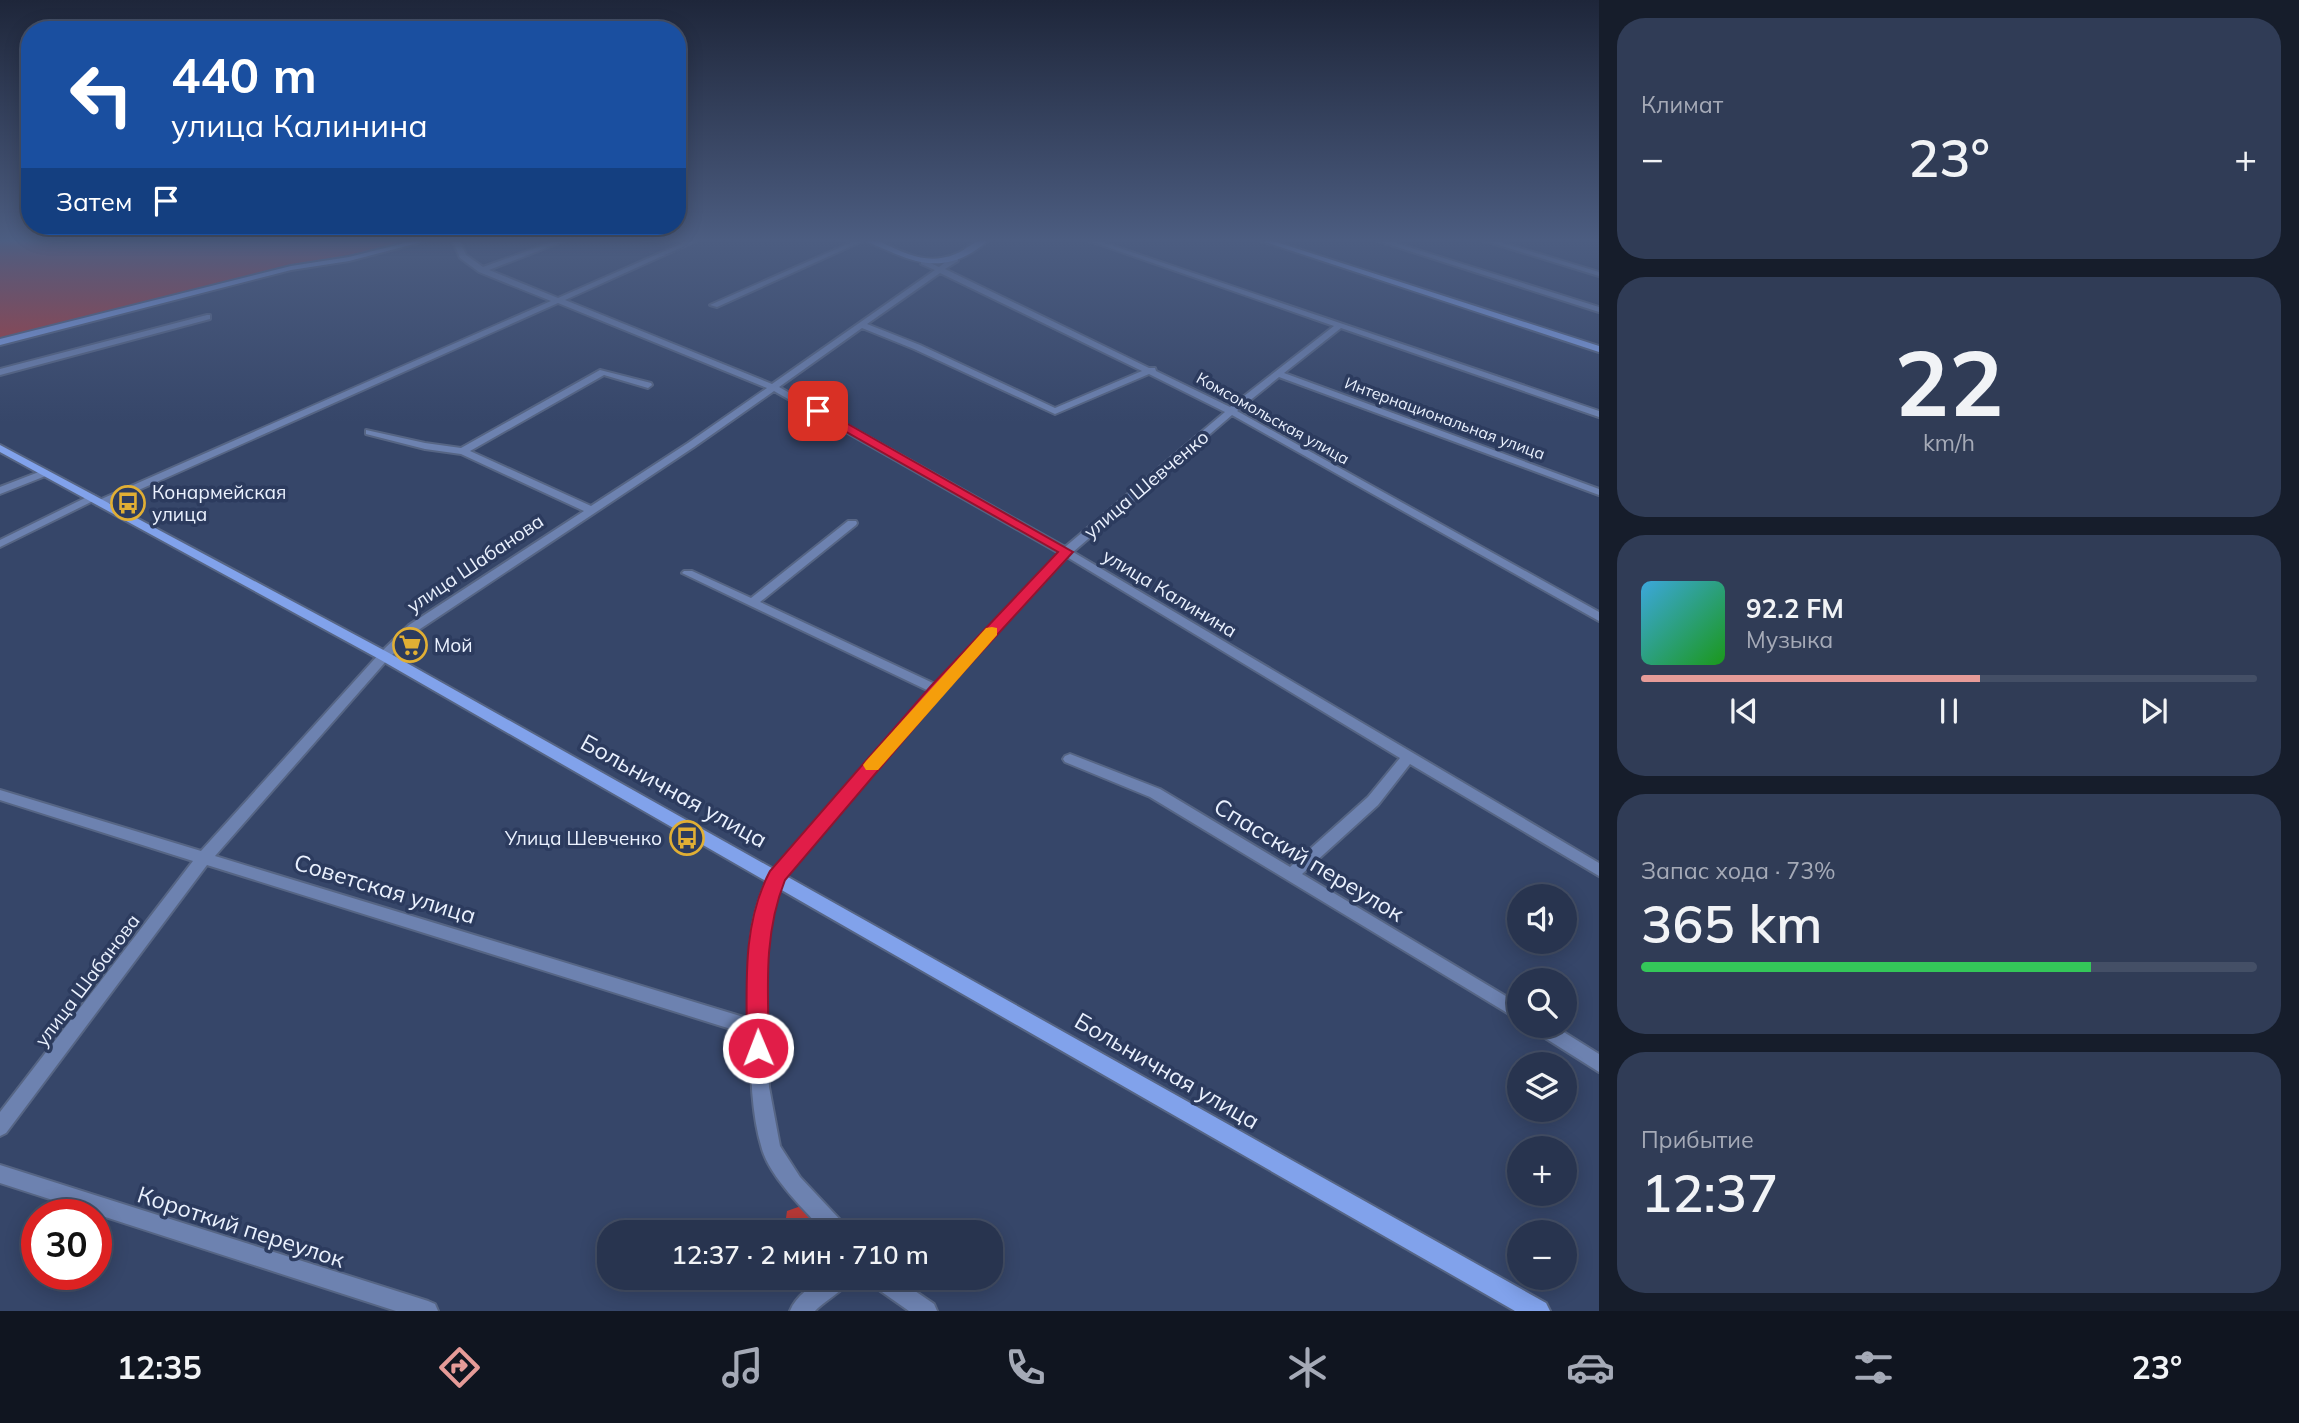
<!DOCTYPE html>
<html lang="ru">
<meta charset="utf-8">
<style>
body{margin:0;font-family:Mulish,sans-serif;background:#303c56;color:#f1f3f6;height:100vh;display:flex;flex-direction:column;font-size:26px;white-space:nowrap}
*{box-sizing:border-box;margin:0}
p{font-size:23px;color:#a5aab7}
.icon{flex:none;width:38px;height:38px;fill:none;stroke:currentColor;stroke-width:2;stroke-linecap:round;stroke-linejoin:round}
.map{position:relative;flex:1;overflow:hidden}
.panel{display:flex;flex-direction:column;gap:18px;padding:18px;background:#161d2b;width:700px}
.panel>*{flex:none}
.guide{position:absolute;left:21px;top:21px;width:665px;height:214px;border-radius:28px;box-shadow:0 4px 18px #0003,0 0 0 2px #444f66;background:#1a4fa0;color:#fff;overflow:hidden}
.buttons{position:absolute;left:1507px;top:884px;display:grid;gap:14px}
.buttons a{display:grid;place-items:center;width:70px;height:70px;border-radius:50%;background:#28344f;box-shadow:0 4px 18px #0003,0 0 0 2px #444f66;font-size:35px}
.speed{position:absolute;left:21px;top:1199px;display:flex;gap:14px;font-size:35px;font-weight:700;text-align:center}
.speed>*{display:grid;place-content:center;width:91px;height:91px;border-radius:50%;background:#28344f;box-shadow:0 4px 18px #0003,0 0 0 2px #444f66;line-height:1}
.speed .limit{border:10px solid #d22;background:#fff;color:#111}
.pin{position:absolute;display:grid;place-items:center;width:60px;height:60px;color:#fff;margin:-30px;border-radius:14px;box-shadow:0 4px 10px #0006}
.me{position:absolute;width:77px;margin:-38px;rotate:359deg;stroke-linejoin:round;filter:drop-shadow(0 0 5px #0008)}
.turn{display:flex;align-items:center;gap:24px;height:147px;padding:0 35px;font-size:32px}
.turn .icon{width:91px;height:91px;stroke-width:2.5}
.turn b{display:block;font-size:49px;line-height:60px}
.then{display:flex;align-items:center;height:66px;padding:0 35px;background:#0003;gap:14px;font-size:26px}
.big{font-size:52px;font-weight:600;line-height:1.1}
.panel .tile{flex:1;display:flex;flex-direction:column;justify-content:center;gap:10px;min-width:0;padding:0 24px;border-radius:28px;background:#303c56}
.panel .dial{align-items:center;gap:0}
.dial b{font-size:91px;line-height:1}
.song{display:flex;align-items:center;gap:21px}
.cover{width:84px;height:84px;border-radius:10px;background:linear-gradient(135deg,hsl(200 70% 55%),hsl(120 70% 35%))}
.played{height:7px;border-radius:4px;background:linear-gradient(90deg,#e69b98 55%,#444f66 55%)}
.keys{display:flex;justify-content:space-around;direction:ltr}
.heat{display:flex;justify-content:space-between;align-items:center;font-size:38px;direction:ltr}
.charge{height:10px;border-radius:5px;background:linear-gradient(90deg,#34c759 73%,#444f66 0)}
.trip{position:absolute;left:597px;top:1220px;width:406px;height:70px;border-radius:28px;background:#28344f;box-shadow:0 4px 18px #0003,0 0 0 2px #444f66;font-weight:600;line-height:70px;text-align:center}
.menu{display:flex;height:112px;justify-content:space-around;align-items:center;background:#101520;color:#a5aab7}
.menu .icon{width:49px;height:49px}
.menu .on{color:#e69b98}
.menu b{font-size:32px;color:#f1f3f6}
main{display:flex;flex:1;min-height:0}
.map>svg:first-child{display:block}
.green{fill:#b53836}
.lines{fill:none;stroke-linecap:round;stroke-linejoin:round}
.street-casing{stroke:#566584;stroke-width:4}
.secondary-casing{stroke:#566584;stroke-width:4}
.street{fill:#6d82b0;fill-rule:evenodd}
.secondary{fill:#81a2eb;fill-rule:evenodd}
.route{fill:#e11d48;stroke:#92132f;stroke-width:2}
.slow{fill:#f59e0b}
.labels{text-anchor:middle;stroke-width:7;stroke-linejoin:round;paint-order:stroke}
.far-street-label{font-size:16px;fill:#eaf1fe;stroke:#2c3b5e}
.street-label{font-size:19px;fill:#eaf1fe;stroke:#2c3b5e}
.poi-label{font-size:19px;fill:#eaf1fe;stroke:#2c3b5e;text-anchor:start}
.near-street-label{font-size:23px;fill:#eaf1fe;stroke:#2c3b5e}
</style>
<main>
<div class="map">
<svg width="1599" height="1311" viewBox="0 0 1599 1311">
<rect width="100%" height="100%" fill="#364669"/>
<path class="green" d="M0,239H428L344,256L0,343Z
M801,1206L824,1232H784L787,1211Z"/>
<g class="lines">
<g class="street-casing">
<path id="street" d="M455,239H462L460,242L466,255L483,267L561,239H569L489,270L558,298L692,239H700L565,300L772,384L935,270L921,264V260H924L939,267L952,257H958V261L945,269L1149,368H1155L1156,371L1230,407L1334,326L1084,239H1093L1599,411V417L1341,328L1284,373L1599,489V495L1279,377L1237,411L1599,612V621L1232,415L1073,552L1599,863V876L1410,764L1378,805L1302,874L1519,1004V1020L1150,797L1065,762L1063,759L1065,756L1070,754L1160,789L1290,867L1368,797L1400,758L1067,557L941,693L783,879L773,906L765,943L769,1087L780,1146L800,1177L845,1225L848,1232H825C805,1211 770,1177 762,1149C751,1113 751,1072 750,1035L207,865L6,1133L0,1136V1112L193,861L0,800V790L201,851L380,653L409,625L584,511L461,454L425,449L366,434V430L425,443L461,448L600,370L651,383L652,385L648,388L604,375L470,451L591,506L688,443L767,388L558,303L105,505H97V501L551,301L479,272L460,258L453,241ZM940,273L1142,371L1055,408L920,345L867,324ZM862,328L914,349L1055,414L1149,374L1225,412L1065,547L779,387ZM774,391L1059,553L935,684L760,602L856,525L857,523L856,521H848L751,598L692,571H684L682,573L929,691L771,872C745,922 749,965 750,1019L215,856L388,659L417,631L694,447Z
M859,239H867L717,307L710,305Z
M1374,239H1383L1599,307V312L1375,240Z
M1481,239H1490L1599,272V276L1482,240Z
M207,315H210V319L0,375V369Z
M44,470L48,471V475L0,494V487Z
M91,495L95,496V500L0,547V540Z
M1531,1026H1554L1599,1054V1072L1534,1031Z
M0,1165L428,1301L435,1304L438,1311H396L0,1183Z
M824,1278H851C846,1290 825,1300 815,1311H790C796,1296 811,1286 824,1278Z
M869,1278H896L934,1304L937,1311H909L872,1285Z"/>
</g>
<g class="secondary-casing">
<path id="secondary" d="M421,239H433L349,261L291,270L0,345V339L291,266L349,257Z
M864,239H874C904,252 927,268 960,252C970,246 978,238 990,239C956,269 928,269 889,251C880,247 871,244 864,239Z
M1256,239H1267L1599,346V352Z
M0,445L389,653L1546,1303L1550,1311H1515L379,659L0,452Z"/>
</g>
<use href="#street" class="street"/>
<use href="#secondary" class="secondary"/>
</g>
<linearGradient id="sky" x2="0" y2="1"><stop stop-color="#1e263a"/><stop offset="0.57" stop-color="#4c5d81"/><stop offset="1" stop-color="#4c5d81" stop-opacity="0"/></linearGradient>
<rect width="1599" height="422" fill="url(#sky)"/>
<path class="route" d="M818,407L1073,552L943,694L785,880C763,935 768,990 769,1048L766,1055L758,1058L750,1055L747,1048C747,988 741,926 770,871L931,686L1058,552L813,413L812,411Z"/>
<path class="slow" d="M992,627L997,628V635L878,770H866L863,765L866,761L986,628Z"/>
<defs>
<g id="bus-ring" transform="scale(1.75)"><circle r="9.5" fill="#2c3b5e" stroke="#e1af34" stroke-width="1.5"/><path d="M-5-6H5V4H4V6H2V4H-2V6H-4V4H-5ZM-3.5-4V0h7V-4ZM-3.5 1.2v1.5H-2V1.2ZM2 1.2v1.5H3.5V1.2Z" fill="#e1af34"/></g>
<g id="supermarket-ring" transform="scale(1.75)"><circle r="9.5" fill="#2c3b5e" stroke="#e1af34" stroke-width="1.5"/><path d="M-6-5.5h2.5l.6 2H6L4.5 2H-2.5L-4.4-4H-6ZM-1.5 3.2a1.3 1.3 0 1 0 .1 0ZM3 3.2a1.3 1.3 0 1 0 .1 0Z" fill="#e1af34"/></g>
</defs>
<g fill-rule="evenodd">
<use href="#bus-ring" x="128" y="503"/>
<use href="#supermarket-ring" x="410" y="645"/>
<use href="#bus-ring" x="687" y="838"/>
</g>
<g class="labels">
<g class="far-street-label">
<text transform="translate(1273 418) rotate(29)" y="6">Комсомольская улица</text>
<text transform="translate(1445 418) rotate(20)" y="6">Интернациональная улица</text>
</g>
<g class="street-label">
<text transform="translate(1146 484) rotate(-40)" y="7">улица Шевченко</text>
<text transform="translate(475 563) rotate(-34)" y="7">улица Шабанова</text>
<text transform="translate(1170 593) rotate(31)" y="7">улица Калинина</text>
<text transform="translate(87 980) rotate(-53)" y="7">улица Шабанова</text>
</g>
<g class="poi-label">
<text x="152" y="499">Конармейская<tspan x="152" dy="22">улица</tspan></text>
<text x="434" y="652">Мой</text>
<text x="662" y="845" text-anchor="end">Улица Шевченко</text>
</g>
<g class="near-street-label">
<text transform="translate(674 791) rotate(29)" y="8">Больничная улица</text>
<text transform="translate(1309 860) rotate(31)" y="8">Спасский переулок</text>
<text transform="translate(385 889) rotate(17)" y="8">Советская улица</text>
<text transform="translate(1167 1071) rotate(30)" y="8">Больничная улица</text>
<text transform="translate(241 1227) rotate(18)" y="8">Короткий переулок</text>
</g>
</g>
</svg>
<div class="buttons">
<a><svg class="icon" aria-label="sound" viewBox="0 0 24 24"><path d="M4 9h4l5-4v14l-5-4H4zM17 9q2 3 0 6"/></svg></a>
<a><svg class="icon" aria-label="search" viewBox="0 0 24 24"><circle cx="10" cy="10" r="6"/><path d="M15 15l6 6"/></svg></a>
<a><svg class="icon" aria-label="layers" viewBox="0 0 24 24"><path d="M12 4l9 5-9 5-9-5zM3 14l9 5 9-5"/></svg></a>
<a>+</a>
<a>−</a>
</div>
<div class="speed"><div class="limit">30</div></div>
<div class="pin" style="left:818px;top:411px;background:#d93025"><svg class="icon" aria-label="arrive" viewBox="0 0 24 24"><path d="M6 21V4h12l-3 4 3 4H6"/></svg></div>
<svg class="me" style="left:758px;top:1048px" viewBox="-20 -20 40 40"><circle r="17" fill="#e11d48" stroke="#fff" stroke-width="3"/><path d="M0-11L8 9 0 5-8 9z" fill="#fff"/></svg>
<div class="trip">12:37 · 2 мин · 710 m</div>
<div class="guide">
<div class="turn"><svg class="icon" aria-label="left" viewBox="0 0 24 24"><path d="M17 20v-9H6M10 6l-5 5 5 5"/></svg><div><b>440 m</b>улица Калинина</div></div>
<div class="then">Затем<svg class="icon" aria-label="arrive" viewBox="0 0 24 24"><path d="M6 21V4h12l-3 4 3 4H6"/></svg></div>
</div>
</div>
<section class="panel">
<div class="tile"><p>Климат</p>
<div class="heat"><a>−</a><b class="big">23°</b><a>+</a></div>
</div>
<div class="tile dial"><b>22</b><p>km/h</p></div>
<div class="tile">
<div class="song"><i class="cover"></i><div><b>92.2 FM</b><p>Музыка</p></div></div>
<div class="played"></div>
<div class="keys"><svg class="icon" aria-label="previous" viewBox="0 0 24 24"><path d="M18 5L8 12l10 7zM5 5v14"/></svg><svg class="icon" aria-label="pause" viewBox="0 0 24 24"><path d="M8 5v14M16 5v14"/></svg><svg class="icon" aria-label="next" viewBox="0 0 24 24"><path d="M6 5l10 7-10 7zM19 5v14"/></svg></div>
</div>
<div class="tile"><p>Запас хода · 73%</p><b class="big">365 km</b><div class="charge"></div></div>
<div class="tile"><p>Прибытие</p><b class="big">12:37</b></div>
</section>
</main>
<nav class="menu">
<b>12:35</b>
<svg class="icon on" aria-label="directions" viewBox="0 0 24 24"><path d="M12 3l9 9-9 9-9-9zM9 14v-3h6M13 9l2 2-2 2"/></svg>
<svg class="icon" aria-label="music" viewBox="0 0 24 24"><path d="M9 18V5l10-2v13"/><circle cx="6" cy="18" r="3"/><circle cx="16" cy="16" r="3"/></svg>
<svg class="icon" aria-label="phone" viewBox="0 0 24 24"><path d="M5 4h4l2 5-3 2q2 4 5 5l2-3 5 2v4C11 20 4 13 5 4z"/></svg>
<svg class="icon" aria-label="climate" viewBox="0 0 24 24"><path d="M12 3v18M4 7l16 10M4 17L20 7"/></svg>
<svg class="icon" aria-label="car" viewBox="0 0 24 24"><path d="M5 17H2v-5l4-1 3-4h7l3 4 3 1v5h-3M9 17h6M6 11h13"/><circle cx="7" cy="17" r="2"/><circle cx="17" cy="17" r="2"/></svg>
<svg class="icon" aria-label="filters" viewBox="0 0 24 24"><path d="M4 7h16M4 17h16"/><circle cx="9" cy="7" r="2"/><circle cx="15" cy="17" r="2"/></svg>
<b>23°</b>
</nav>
